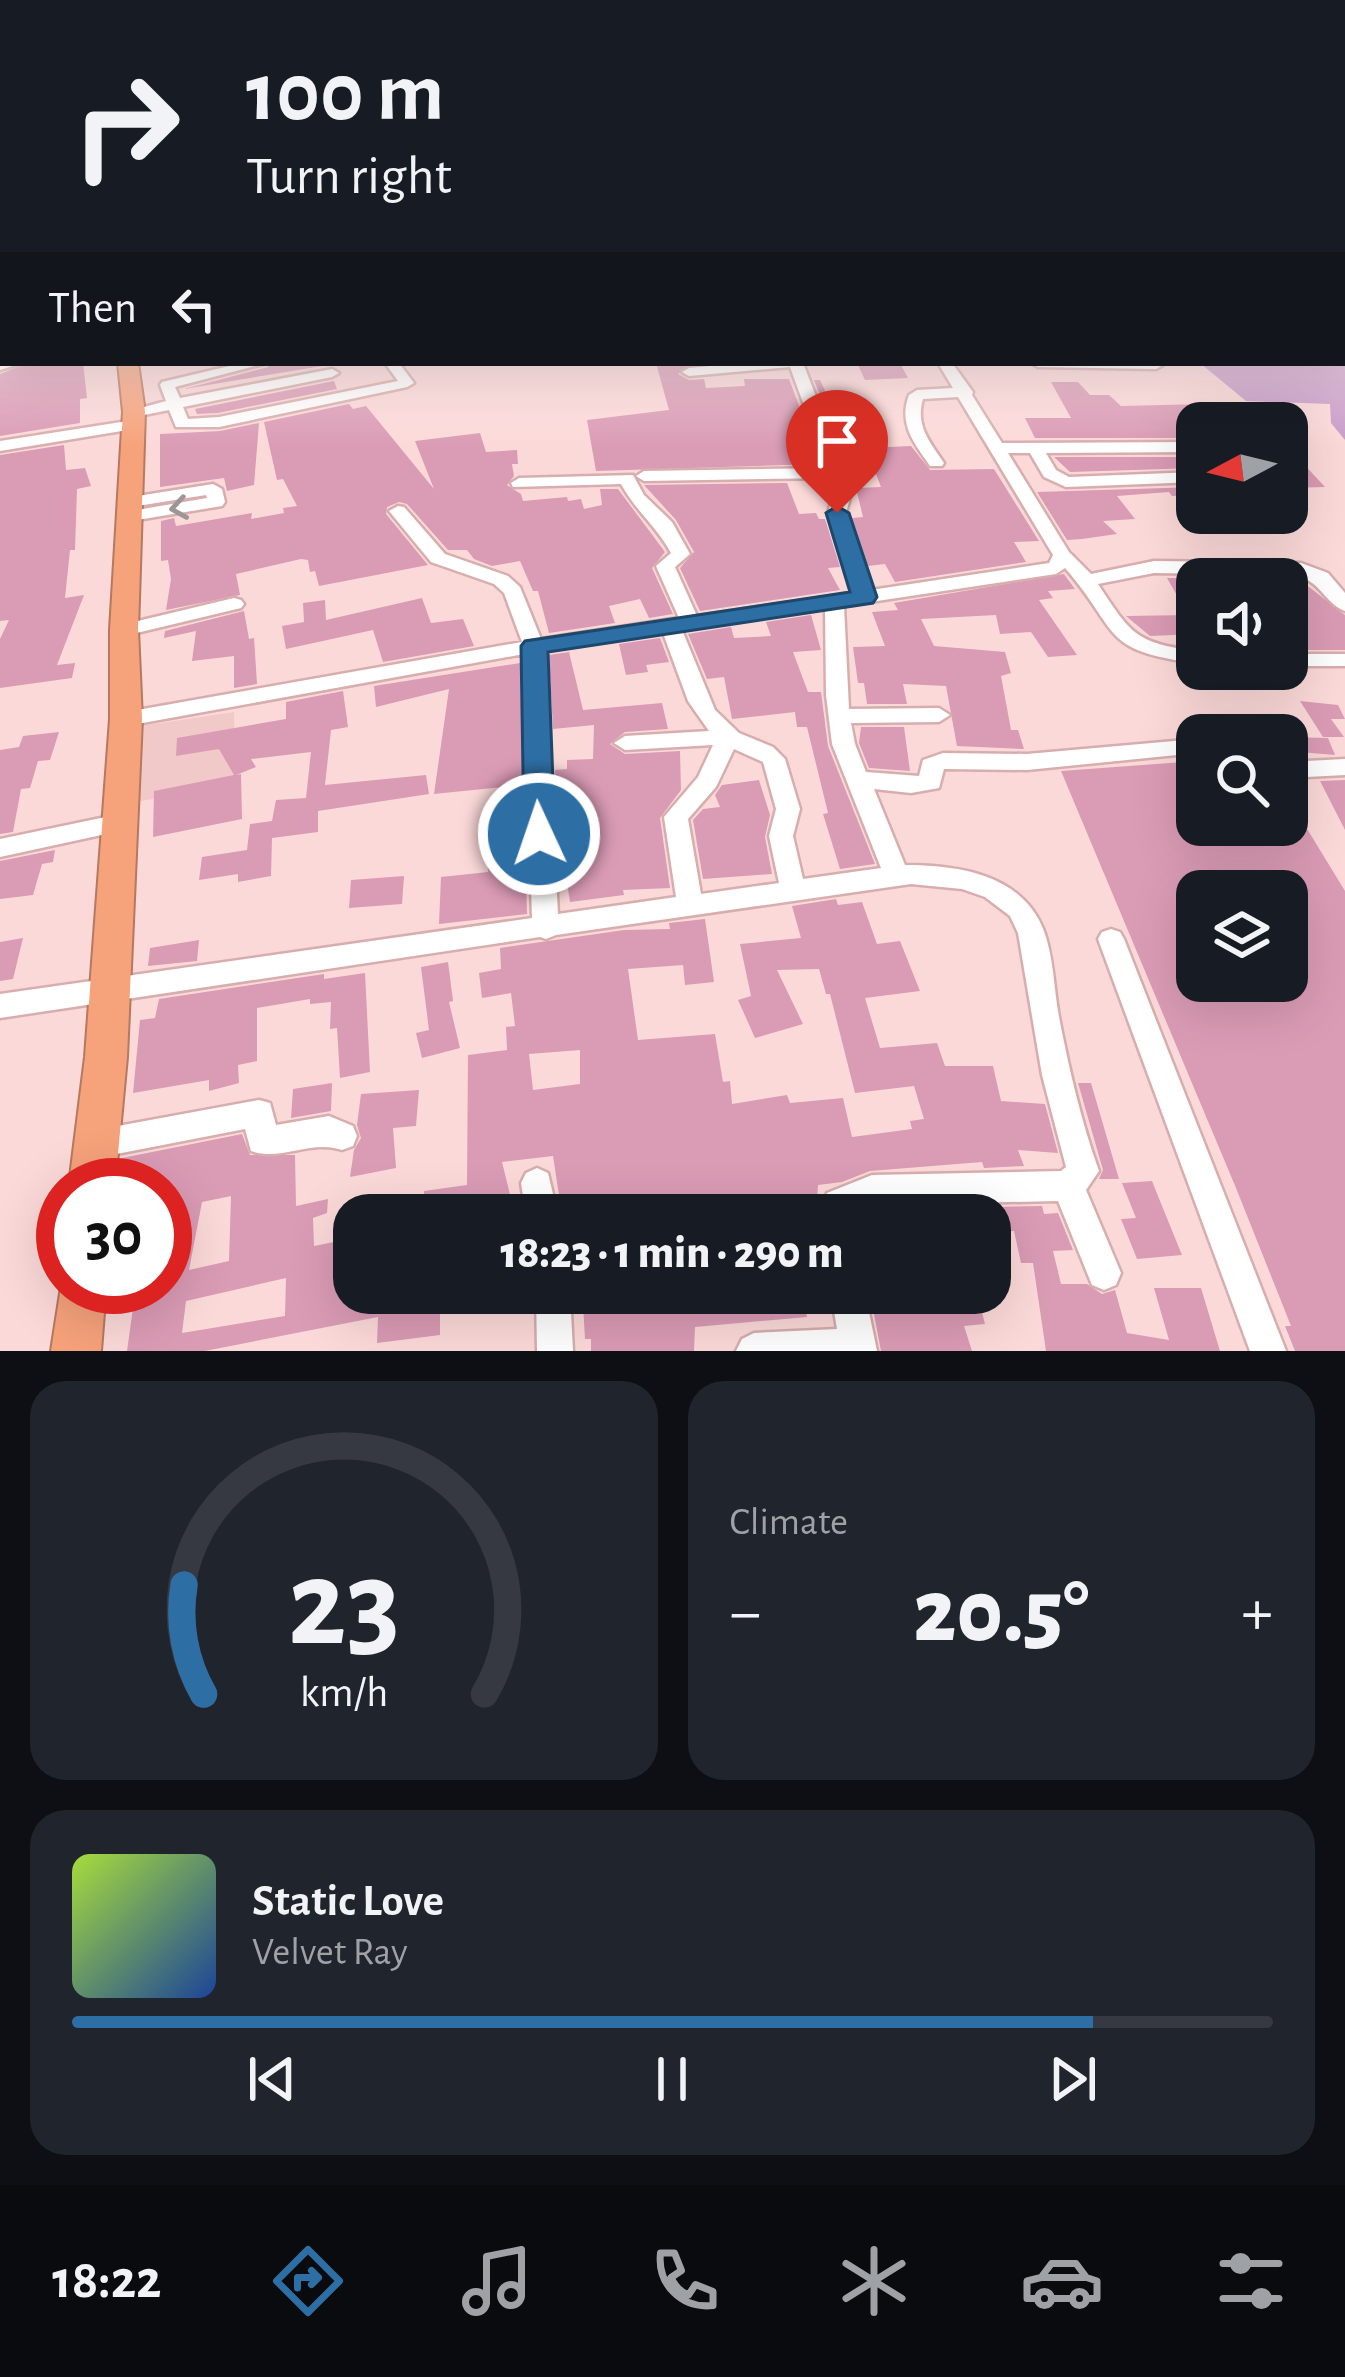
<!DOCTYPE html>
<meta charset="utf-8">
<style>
body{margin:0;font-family:"Alegreya Sans",sans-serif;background:#20242c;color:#f1f3f6;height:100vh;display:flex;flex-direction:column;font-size:45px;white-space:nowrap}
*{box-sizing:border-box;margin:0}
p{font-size:39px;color:#9ea1a6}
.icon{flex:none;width:66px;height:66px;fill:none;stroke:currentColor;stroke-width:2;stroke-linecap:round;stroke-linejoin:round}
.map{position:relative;height:1351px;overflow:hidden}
.side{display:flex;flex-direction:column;gap:30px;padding:30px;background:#0d0f14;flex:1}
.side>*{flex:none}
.guide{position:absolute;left:0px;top:0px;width:1347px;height:366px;box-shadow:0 12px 48px #0002;background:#171b24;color:#f1f3f6;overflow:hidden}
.needle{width:78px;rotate:263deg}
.controls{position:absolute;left:1176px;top:402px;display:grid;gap:24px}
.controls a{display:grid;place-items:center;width:132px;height:132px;border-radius:24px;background:#171b24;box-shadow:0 12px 48px #0002;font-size:60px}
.speed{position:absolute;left:36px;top:1158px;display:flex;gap:24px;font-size:60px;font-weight:700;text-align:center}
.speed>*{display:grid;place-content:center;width:156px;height:156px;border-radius:50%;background:#171b24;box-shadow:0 12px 48px #0002;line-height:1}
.speed .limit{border:18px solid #d22;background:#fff;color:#111}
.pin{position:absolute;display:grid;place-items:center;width:102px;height:102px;color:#fff;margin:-123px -51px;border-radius:50% 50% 50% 0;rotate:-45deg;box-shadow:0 0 12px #0007}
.pin .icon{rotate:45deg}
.me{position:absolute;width:132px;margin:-66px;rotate:357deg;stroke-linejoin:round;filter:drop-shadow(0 0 9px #0008)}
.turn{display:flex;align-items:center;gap:42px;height:252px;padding:0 48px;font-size:54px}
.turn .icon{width:156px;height:156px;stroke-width:2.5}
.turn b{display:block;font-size:84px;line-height:102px}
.then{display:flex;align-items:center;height:114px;padding:0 48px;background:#0003;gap:24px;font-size:45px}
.big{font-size:90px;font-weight:800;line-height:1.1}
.side .tile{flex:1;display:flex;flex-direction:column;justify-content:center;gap:18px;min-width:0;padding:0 42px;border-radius:36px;background:#20242c}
.side .dial{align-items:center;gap:0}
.dial svg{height:312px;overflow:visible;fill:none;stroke:#363941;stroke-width:7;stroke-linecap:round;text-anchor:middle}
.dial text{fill:#f1f3f6;stroke:none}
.song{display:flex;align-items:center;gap:36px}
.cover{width:144px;height:144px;border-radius:18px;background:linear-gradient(135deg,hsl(80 70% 55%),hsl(220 70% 35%))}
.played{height:12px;border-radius:6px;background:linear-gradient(90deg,#2d6fa5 85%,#363941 85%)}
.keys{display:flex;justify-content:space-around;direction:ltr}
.heat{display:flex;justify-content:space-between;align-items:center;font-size:66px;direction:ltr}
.side .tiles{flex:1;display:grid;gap:30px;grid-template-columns:1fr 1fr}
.tile:last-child{grid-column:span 2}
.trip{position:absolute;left:333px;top:1194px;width:678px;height:120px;border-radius:36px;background:#171b24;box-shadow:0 12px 48px #0002;font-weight:800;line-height:120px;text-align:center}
.tab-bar{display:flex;height:192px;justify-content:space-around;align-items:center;background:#090b0e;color:#9ea1a6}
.tab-bar .icon{width:84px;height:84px}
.tab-bar .active{color:#2d6fa5}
.tab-bar b{font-size:54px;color:#f1f3f6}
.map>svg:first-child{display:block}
.built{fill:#f2c9c9}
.water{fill:#c89bc9}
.building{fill:#da9bb5;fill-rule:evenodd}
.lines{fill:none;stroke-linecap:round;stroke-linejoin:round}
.minor-casing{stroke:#d7aead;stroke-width:5}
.highway-casing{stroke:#b5795f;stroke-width:4}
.minor{fill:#fff;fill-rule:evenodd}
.highway{fill:#f6a27b;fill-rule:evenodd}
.oneway{stroke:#9e9696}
.route{fill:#2d6fa5;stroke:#1d486b;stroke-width:3}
</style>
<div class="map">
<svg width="1345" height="1351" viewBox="0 0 1345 1351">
<rect width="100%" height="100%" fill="#fcd9d9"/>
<path class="built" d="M234,712L236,784L136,802L141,726Z"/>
<path class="water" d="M1345,258V440L1331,423L1330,404L1246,401L1200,363H1344Z"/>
<path class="building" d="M28,363H83L87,398L80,399V423L0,436V374Z
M271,363L322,366L184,389L268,367Z
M656,363H694L678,374L689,380L704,379L706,388L745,386L744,379H789L821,464L596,471L587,420L669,410Z
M857,363H900L908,378L865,380Z
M814,380H820L826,393L845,392L862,428L833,429Z
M334,381L337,389L218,413L197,414L195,409Z
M1051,382H1078L1090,395H1109L1121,406L1248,403L1267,423H1197V438H1035L1025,418H1071Z
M349,404L353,409L366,406L434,489L415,441L480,433L486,452L517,450L518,464H512L514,476L507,485L521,494L523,501L567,497L568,501L581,499L584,509L602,505L600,489H618L665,552L652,568L673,614L649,618L640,599L609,606L615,623L549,633L538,591H533L520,561L492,566L474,559L467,550H448L407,504L399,502L387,507L386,514L428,565L319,586L315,571L310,572L308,560L301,559L236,574L240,595L166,610L171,579L168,560L161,561V521L174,518L176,526L252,513L251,519L284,513L283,508L297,506L283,479L277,480L264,422Z
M259,423L254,485L227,491L224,478L160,487V434L220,431Z
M64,445L66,470L85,468L91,486L77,489L75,550H70L65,598L84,595L57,665L75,663L72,678L0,688V639L9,620L0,621V455Z
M911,446L930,470L994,469L1039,541L1014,542L1026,562L895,582L885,564L868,566L852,518L863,517L856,488L881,487L866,448Z
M1287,446L1325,487L1287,488Z
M1054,457H1197V468L1070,472Z
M787,483L799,514L816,513L819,519H825L840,567L828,568L840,590L700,611L680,568L694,552L676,520L644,485Z
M1197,487V495L1172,496L1169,492L1117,496L1135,519L1103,521L1117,534L1082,539L1067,540L1037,492Z
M1064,574L1075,589L1048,591L1053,598L1039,600L1077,655L1048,657L1031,632L1000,634L996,615L921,619L934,646L1005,652L1011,673L1001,676L1011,730H1018L1024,749L957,746L946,686L903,684L907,704H867L864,683H858L853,647L885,646L872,612L898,610L894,603Z
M1167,578H1197V634L1150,636L1126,616L1188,615Z
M1287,579L1304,583L1345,615V650H1287Z
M422,598L431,623L463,619L474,646L383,662L373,630L286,649L282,626L304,622L303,603L325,600L326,620Z
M244,611L249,639L254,638L257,684L234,688V656L192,661L196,631L164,638L165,631Z
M811,615L821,650L793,652L808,692H821L828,746L875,864L840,869L823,814L828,813L807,727H797L795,712L732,719L724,677L707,679L688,634L731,627L734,638L771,636L766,622Z
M660,638L669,662L646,665L648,672L626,675L619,644Z
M569,652L583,710L662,703L668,729L625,732L610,744L625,754L680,751L681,790L660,818L670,888L623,890L624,895L570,902L563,857L560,858L555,770L567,769V760L593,759L594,725L553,729L549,655Z
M520,663L523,785L434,794L449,689L376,707L374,686Z
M343,691L348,727L331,730L325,785L426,775L429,794L318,811V832L272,838L271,876L238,882V874L199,880L202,857L247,850L250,824L272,821L276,800L306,798L311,752L251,759L256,767L236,775L241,774L242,819L153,837L154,791L234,775L219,749L176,756L177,738L286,719V702Z
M1300,701L1338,705L1345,719H1331L1344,737H1323Z
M861,727H911H904L910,771L869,768L859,743Z
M59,732L50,760L38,761L30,788L21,789L13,832L0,834V750L19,747L23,736Z
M1287,737L1328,738L1335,755L1287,751Z
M1197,761V825H1287V814H1298L1345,891V1351H1295L1285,1326H1291L1236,1188L1061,771ZM1197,891H1287V981H1197Z
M759,780L770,815L765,837L772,874L703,879L693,820L703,809L720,807L715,795L722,785Z
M1345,780V830L1320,781Z
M524,813L527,914L439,924L441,877L488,872L487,845L503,844V815Z
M55,850L53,862L42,864L33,895L0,899V861Z
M404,876L402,904L349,908L351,880Z
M836,899L838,905L862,902L877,944L900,941L920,991L865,998L880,1048L937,1043L945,1066H993L1001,1101L1045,1104L1058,1153L1018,1150L1024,1166L984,1168L982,1162L870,1171L842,1182L818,1185L816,1215H562L553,1156L502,1162L515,1215H473L471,1207L423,1214L424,1191L467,1185L468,1055L507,1050L506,1027L515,1026L511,993L482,998L479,973L501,969L500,948L624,930L670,929L669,923L705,919L714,982L685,985L683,965L628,969L638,1040L715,1034L723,1082L730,1081L732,1104L787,1095L790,1103L843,1098L852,1137L912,1129L910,1121L924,1119L914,1086L855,1093L830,994H826L819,969L777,970L803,1024L755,1038L738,1000L751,996L740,944L801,938L792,906ZM580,1050V1084L533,1090L529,1054Z
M23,938L13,979L0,981V942Z
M199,940L197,961L148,966L150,948Z
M448,962L453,1001L449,1002L460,1048L422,1058L416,1033L429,1030L421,967Z
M365,973L370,1072L340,1078L337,1028L330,1029L331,1002L310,1004V999L257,1008V1061L238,1065L239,1083L209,1091V1080L133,1093L140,1020L155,1018L159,999L324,974V979Z
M332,1083L331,1111L291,1118L293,1089Z
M1078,1083H1091L1119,1179H1099L1103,1170Z
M419,1090L416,1126L393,1128L396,1168L350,1177L354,1150L361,1138L357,1125L361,1094Z
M242,1134L250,1155H295L296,1206L328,1199L327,1213L313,1218L314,1246L354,1238V1293H361V1305L440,1295V1335L377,1343L378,1317L205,1351H127L136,1287H165V1185H120L122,1158ZM231,1196L229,1261L189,1270L202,1202ZM286,1278L285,1316L182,1333L186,1301Z
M1152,1181L1160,1201L1182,1255L1137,1259L1121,1219L1136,1218L1122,1183Z
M1042,1206L1044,1214L1058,1213L1073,1250L1053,1251L1061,1284H1087L1102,1294L1115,1290L1127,1333L1169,1340L1154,1288H1201L1220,1351H1046L1033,1263H1021L1014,1231L990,1232V1207Z
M658,1293H803L807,1317L695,1327L694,1351H591V1339H585L583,1304L658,1297Z
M870,1293H977L985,1324L964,1326L972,1351H881Z"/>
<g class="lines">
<g class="minor-casing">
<path id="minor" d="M0,278H3V286H0Z
M3,296V306L0,307V297Z
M0,362L22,363L0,370Z
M242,363H267L175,387L180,398L332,369L339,373L332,377L183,407L188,419L219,417L398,381L385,363H399L414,383L407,387L219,427H176L169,410L134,417L126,412L166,401L160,385L162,382Z
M741,363H803L852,490L846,513L871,590L1049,563L1053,555L958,397L923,399C915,426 930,442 944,463L942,466H930C914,443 898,424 909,395L917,390L953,388L938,363H952L973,392L972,395L1002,443L1197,442V452L1046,453L1056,470L1069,477L1197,472V482L1066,487L1044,477L1030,453H1008L1069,552L1091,574L1154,561L1301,563L1328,573L1345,593V611C1326,604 1323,585 1298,575L1154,573L1098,584C1131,634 1135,643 1197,651V663C1099,651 1121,632 1065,568L1056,574L844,606L849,709L939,708L950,715L939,722L851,723L855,744L866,772L919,776L923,760L943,753L1027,754L1197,739V753L1027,770L944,769L939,788L911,793L874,789L905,865C960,865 1025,875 1045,934C1054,961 1054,990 1059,1017C1069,1069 1081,1121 1099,1171L1086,1190L1121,1273L1116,1285L1104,1290L1092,1285L1058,1201L873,1205L852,1215H820L827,1193L872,1175L1061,1171L1066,1167L1042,1075L1018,933L1010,916L985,897L962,889L911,884L556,935L546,939L540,937L0,1018V994L532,918L524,654L126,726L115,719L126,712L522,642L504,593L494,584L431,562L389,511L398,506L404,507L445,554L508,576L520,587L541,639L679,618L656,566L671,553C657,527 635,510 621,484L513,487L511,483L519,478L633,475L644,495L672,522L690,554L675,567L697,616L853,593L828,513L834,490L830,478L644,481L636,476L644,471L827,468L790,367L689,376L682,372L689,368ZM825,608L826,695L832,744L881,868L803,879L793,836L800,809L785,759L773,747L739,733L715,710L682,630ZM663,633L688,701L709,731L625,736L614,743L625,750L713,745L698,777L664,817L676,897L558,914L544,651ZM734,749L763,762L776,809L769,836L779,883L701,894L688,819L716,787Z
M1031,363H1162L1163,365L1156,369L1038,367Z
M134,420L140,422V428L0,451V441Z
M213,484L222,489L225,502L222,506L131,521L122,516L131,511L207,498L206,495L131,507L125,506V498Z
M234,598L241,600L244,604L241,608L124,636L114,630L117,626Z
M1287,654H1345V666H1287Z
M1345,759V775L1287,778V762Z
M120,814L129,817L132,823L129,829L0,857V839Z
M1111,929L1120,932L1124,939L1286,1351H1250L1098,939L1102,932Z
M259,1100L270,1103L276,1125L329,1116L353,1126L357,1136L353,1146L342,1150C312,1139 280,1162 251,1151L245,1129L96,1158L85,1154L81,1144L85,1134L96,1130Z
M537,1168L548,1173L558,1215H526L521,1183L526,1173Z
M536,1293H570L573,1351H537Z
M831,1293H865L877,1351H736L742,1339L754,1333L837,1329Z"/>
</g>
<g class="highway-casing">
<path id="highway" d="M118,363H138L145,412L138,630L142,719L127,1057L115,1185H69L85,1057L110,719V630L123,412Z
M63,1274V1287H106L101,1351H51Z"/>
</g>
<use href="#minor" class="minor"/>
<use href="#highway" class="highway"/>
</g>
<defs><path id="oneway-chevron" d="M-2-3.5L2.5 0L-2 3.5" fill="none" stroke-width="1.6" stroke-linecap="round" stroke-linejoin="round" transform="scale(3)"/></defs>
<use class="oneway" href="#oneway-chevron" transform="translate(179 508) rotate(171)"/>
<linearGradient id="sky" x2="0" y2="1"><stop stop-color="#9baadc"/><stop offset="0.58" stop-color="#feeeee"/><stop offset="1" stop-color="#feeeee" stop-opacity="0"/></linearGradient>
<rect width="1345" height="447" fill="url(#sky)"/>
<path class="route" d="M837,506L849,513L877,597L873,603L548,652L555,834L551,842H528L524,834L521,646L525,641L850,592L826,513Z"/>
</svg>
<div class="controls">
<a><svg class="needle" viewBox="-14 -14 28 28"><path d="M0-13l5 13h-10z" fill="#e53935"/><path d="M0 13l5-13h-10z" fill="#9ea1a6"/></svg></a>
<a><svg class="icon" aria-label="sound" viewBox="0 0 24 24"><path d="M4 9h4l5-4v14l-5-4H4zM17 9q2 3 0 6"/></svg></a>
<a><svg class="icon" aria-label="search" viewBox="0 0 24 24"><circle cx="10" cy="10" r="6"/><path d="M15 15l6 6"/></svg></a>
<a><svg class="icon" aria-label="layers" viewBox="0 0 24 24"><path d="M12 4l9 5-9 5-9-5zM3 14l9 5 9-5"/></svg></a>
</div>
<div class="speed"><div class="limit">30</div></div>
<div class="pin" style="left:837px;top:513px;background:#d93025"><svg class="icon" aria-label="arrive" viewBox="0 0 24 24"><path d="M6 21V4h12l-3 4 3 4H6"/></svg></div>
<svg class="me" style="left:539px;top:834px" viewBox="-20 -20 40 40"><circle r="17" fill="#2d6fa5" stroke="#fff" stroke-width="3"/><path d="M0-11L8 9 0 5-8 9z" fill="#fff"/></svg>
<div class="trip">18:23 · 1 min · 290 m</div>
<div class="guide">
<div class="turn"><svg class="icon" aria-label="right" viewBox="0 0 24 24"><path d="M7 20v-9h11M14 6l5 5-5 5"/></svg><div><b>100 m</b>Turn right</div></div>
<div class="then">Then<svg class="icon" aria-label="left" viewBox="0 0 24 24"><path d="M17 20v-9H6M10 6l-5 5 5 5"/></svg></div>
</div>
</div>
<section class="side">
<div class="tiles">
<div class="tile dial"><svg viewBox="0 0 100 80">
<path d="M14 69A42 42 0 1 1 86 69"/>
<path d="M14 69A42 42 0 0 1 9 41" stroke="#2d6fa5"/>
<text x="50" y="56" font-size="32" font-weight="700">23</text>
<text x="50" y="72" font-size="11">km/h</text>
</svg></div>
<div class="tile"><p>Climate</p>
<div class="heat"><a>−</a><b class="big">20.5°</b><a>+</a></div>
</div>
<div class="tile">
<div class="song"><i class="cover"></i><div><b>Static Love</b><p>Velvet Ray</p></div></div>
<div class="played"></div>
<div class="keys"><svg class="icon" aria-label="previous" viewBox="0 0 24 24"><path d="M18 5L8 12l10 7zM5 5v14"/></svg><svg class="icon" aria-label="pause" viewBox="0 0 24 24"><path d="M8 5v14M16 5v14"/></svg><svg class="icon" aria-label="next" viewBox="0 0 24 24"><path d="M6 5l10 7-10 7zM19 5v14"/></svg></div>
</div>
</div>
</section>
<nav class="tab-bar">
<b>18:22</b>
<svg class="icon active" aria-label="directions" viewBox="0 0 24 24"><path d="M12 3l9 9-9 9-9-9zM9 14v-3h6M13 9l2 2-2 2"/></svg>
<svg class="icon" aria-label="music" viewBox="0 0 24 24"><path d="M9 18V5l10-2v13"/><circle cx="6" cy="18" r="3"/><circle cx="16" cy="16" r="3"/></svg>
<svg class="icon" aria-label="phone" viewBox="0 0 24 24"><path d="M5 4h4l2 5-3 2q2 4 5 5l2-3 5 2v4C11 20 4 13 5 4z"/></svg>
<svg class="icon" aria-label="climate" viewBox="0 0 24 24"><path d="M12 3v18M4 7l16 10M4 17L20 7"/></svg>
<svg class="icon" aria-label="car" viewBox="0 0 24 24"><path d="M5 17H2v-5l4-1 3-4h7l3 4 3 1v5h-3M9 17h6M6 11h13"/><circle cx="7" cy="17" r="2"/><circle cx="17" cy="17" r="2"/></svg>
<svg class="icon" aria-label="filters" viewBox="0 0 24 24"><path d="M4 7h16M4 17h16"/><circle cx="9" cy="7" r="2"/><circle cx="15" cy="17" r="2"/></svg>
</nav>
